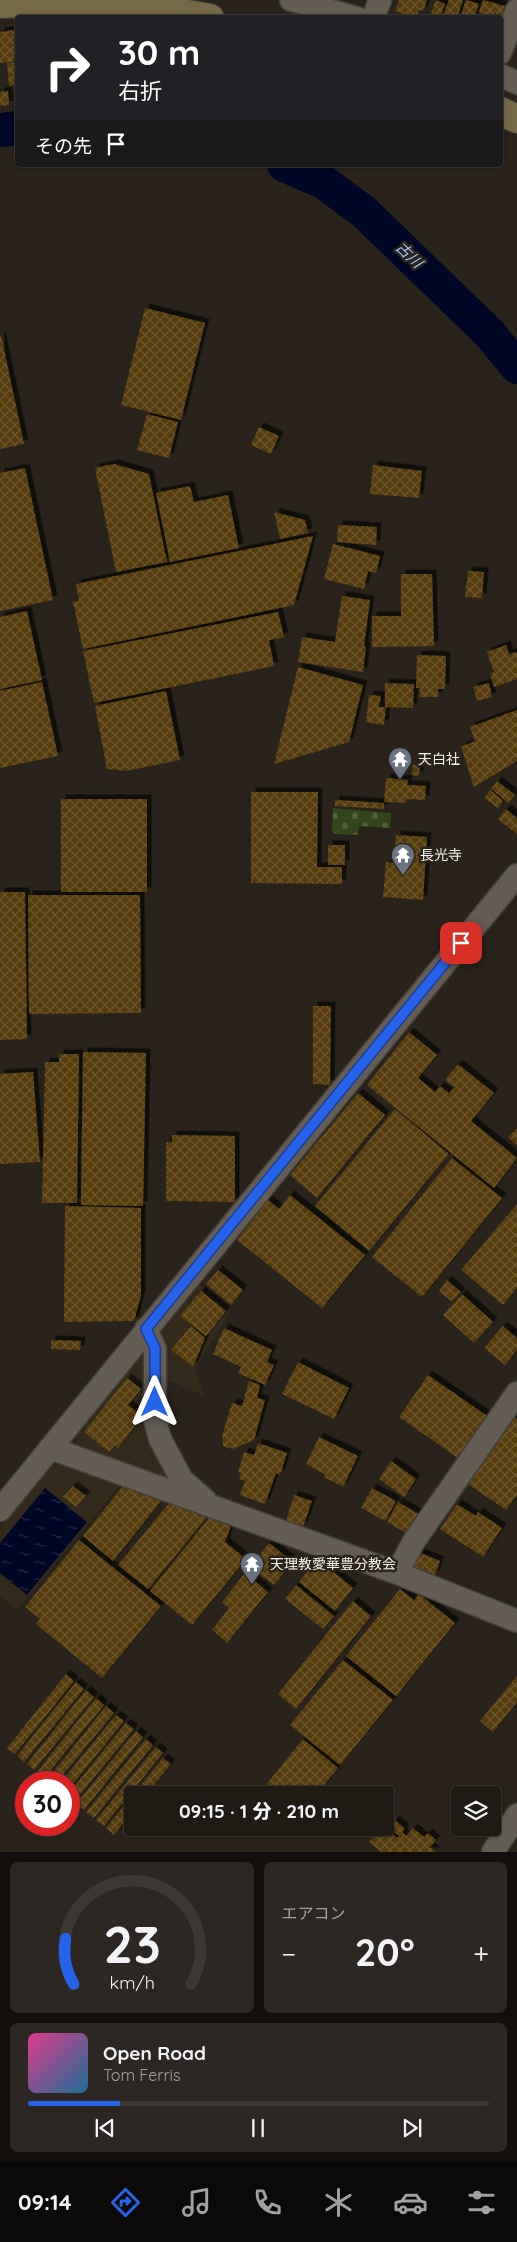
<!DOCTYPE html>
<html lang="ja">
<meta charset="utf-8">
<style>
body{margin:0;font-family:Quicksand,"Noto Sans JP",sans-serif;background:#2c2722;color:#f1f3f6;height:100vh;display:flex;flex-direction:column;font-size:19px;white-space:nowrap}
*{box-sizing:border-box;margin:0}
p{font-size:16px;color:#a1a1a0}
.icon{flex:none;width:28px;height:28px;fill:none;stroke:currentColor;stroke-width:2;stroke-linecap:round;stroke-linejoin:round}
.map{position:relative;height:1852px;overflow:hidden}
.sheet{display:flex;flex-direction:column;gap:10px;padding:10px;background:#110e0b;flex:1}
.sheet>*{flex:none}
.hud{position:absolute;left:15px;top:15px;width:488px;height:152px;border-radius:5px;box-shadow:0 1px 4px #0004,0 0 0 1px #3c3834;background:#202124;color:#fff;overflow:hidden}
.controls{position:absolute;left:451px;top:1786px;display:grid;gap:10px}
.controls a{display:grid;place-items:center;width:50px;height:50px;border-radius:5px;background:#1f1a14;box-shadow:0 1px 4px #0004,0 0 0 1px #3c3834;font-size:25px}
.speed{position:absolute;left:15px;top:1771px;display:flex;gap:10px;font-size:25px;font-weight:700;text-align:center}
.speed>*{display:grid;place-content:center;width:65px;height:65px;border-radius:50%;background:#1f1a14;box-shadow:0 1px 4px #0004,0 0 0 1px #3c3834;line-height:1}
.speed .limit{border:8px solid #d22;background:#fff;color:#111}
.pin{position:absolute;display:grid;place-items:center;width:42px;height:42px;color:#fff;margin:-21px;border-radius:10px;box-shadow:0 2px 8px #0006}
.me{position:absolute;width:55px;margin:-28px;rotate:0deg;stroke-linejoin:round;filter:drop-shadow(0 0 4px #0008)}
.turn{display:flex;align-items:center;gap:18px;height:105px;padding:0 20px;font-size:22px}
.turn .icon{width:65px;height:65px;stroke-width:2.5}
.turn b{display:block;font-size:35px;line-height:42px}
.then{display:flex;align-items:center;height:48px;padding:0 20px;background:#0003;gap:10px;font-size:19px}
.big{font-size:38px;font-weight:800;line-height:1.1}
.sheet .widget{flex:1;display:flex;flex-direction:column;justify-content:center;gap:8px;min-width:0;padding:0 18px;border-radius:8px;background:#2c2722}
.sheet .dial{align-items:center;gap:0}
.dial svg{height:130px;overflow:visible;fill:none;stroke:#3c3834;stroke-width:7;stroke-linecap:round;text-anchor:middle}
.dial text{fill:#f1f3f6;stroke:none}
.song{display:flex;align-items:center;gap:15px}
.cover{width:60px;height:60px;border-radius:8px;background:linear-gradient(135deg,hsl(330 70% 55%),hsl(200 70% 35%))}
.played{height:5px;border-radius:2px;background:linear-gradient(90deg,#2563eb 20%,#3c3834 20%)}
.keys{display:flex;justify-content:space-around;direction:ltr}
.heat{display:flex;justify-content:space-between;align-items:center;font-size:28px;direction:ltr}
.sheet .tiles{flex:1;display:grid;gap:10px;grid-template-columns:1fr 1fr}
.widget:last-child{grid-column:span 2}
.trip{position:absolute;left:124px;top:1786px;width:270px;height:50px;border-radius:5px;background:#1f1a14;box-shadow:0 1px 4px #0004,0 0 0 1px #3c3834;font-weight:800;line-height:50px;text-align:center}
.tab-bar{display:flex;height:80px;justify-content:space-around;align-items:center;background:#0c0a08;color:#a1a1a0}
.tab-bar .icon{width:35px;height:35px}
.tab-bar .active{color:#2563eb}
.tab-bar b{font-size:22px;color:#f1f3f6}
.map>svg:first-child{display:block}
.built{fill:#332a1c}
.cemetery{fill:url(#cemetery-stones)}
.water{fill:url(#water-ripples)}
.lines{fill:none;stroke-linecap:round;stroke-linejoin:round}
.river{stroke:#000626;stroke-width:34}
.building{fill:url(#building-cross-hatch);filter:url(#shadow)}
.minor-casing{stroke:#433f39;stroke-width:25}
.secondary-casing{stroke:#433f39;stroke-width:30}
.minor{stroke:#635d53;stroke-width:22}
.secondary{stroke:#756946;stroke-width:28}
.route-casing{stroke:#184099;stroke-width:12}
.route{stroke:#2563eb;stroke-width:9}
.labels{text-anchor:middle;stroke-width:5;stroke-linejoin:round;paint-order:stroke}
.poi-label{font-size:14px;fill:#f6f2ed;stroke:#29231b;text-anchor:start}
.water-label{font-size:15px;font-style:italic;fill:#9fc7ff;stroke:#29231b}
</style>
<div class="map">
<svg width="517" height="1852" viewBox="0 0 517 1852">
<defs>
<pattern id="cemetery-stones" width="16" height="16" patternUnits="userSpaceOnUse" patternTransform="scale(1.25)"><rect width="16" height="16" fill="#33461a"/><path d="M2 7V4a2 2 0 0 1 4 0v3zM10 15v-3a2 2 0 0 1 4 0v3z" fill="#51613c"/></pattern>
<pattern id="water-ripples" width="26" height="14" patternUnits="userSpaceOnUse" patternTransform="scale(1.25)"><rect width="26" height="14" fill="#000626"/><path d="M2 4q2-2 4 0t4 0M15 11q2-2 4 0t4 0" fill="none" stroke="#262b46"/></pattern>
<pattern id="building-cross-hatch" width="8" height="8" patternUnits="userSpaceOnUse" patternTransform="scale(1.25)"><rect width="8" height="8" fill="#543a08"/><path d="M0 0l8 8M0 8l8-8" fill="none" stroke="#6d572c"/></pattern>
<filter id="shadow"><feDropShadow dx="4.5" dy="-4.5" stdDeviation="0" flood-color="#0009"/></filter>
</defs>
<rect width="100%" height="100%" fill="#29231b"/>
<path class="built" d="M200,1285L231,1312L195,1368L204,1396L161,1377L157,1337Z
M145,1348L176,1484L77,1446L76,1437Z
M63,1463L121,1484L17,1610L0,1596V1528L51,1467Z"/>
<path class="cemetery" d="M333,808L391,813L390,828L359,826L358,835L335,834L332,832Z"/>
<path class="water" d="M45,1488L87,1522L27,1595L0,1573V1543Z"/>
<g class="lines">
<path class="river" d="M0,130L18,128
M284,165L325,183L364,212L489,333L517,367"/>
</g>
<path class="building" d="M399,0H427L423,11L419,10L417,16L412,14V17L395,11Z
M436,0L445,4L440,17L431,13Z
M449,0H463L457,18H442Z
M466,0L479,4L474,18H460Z
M483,0L505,6L502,15L494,13L493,17L479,12Z
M14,30L18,61L0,63V32Z
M18,62V85L9,86L7,63Z
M8,91L9,105L0,106V92Z
M145,308L205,323L181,420L121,405Z
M1,335L24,444L0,449V336Z
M147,414L178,422L169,458L137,450Z
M259,427L279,436L271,454L251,445Z
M114,464L149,474L167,562L116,572L95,468Z
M373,465L422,471L419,498L370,494Z
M25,468L53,600L0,611V473Z
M190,486L194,502L228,495L239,548L170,562L156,493Z
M274,512L305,520L308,533L280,539Z
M338,525L377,527L376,545L337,542Z
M313,536L294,605L83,649L73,602L79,601L76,584Z
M333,544L380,556L376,573L368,571L364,589L324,579Z
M468,571L484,572L482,598L465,597Z
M401,574H432L434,646L372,647V616H401Z
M342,596L370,600L364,646L366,647L363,672L298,662L302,637L335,642Z
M27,611L42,680L0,689V617Z
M278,612L284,637L269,640L274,666L94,703L83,651Z
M506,645L509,654L516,652L517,654V679L494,687L490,674L494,672L487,652Z
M417,655L446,656L445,689H438V697H419L420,688H416Z
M298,667L363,685L349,742L274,764Z
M42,682L58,756L0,768V691Z
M385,683L414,684L413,708L385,707Z
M489,683L492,697L477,701L473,687Z
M166,691L180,760L126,771L107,769L95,706Z
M369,695L381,696L379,707H386L384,725L366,722Z
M517,710V761L474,787L461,747L475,741L470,727Z
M413,765L420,766L419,776L412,775Z
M386,778L408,780L407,785L426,786L425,800L407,799L406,803L384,802Z
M497,781L515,795L508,803L491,789Z
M490,790L503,801L498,808L484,798Z
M251,792H318L317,867H342V884L251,883Z
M61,799H147V892H61Z
M335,800L384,803V809L335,806Z
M506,809L517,818V834L498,819Z
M396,835L427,837L423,900L383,897L386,862L394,863Z
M328,845H345V865H328Z
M0,892H25L27,1039L0,1040Z
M28,895H140L141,1013L29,1014Z
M313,1006H331L330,1085L313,1084Z
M409,1032L437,1055L418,1078L435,1092L440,1086L449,1093L454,1087L445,1080L458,1064L494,1093L471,1121L517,1158L494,1188L367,1085Z
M83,1052L146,1053L143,1206L81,1205Z
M59,1054H79L77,1203H42L45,1062H59Z
M33,1072L40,1162L0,1164V1074Z
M358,1093L385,1115L317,1198L290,1175Z
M395,1109L449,1154L369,1251L315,1206Z
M517,1128V1145L508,1137Z
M172,1135L235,1136V1202L166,1201V1142H172Z
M452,1158L502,1198L422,1297L372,1257Z
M290,1195L365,1255L322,1308L237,1240L268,1200L279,1209Z
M517,1204V1288L503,1305L461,1270Z
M65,1206L141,1208V1295L134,1321L64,1322Z
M218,1270L243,1290L231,1305L206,1284Z
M447,1280L461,1292L452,1302L439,1291Z
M201,1291L226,1311L206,1336L180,1316Z
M462,1294L493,1322L474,1343L443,1315Z
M191,1326L205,1338L193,1367L171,1350Z
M503,1326L517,1338V1350L505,1365L484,1348Z
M224,1328L272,1350L267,1362L274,1365L265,1385L238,1373L241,1367L213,1354Z
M51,1340L81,1341L80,1350L51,1349Z
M298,1362L349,1388L334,1419L282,1394Z
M428,1375L490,1418L461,1460L399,1417Z
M127,1378L141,1389L128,1405L140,1414L132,1424L135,1426L118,1448L115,1445L109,1452L84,1432Z
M249,1381L260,1385L257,1398L265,1400L254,1440L233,1449L223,1446L222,1436L232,1403L242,1406Z
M511,1415L517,1419V1495L506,1510L465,1482Z
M319,1437L358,1456L343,1487L324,1477L326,1475L306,1464Z
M258,1443L287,1453L280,1475L276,1473L265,1504L240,1495L245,1481L239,1479L241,1473L238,1472L244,1452L254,1455Z
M391,1461L416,1479L404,1497L379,1479Z
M73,1486L86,1496L76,1507L63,1497Z
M123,1486L162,1500L113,1561L83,1536Z
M372,1488L396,1501L385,1521L361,1508Z
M294,1495L312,1501L303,1527L286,1521Z
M398,1502L422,1516L411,1536L387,1522Z
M169,1503L207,1517L148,1589L118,1565Z
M457,1504L476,1516L478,1512L502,1528L483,1557L440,1529Z
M210,1517L231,1526L225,1542L246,1559L192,1625L150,1591Z
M79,1540L161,1606L102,1678L36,1624L40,1619L25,1607Z
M269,1543L293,1562L274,1585L258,1573L266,1563L258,1557Z
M418,1552L440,1561L435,1575L413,1566Z
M318,1559L353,1588L335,1611L299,1582Z
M245,1573L268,1592L227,1643L212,1630L229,1608L222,1602Z
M296,1585L334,1616L323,1629L285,1599Z
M400,1589L414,1600L419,1594L455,1623L396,1696L346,1656Z
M353,1601L371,1616L296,1709L278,1694Z
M343,1660L393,1700L340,1765L290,1725Z
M66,1674L74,1681L15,1754L7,1748Z
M517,1676V1702L493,1732L480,1721Z
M76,1682L84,1689L24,1762L17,1756Z
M86,1690L94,1697L34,1770L27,1764Z
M96,1698L104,1705L44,1778L37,1772Z
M106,1706L114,1713L57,1782H50L47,1780Z
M116,1715L124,1721L69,1789V1782H61Z
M126,1723L134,1729L74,1802L69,1798V1793Z
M136,1731L143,1737L84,1810L76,1804Z
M146,1739L153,1745L94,1818L86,1812Z
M303,1739L338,1768L316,1795H258Z
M156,1747L163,1753L104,1826L96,1820Z
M163,1758L171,1764L146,1795H133Z
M132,1796V1812L114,1835L106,1828Z
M395,1820L405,1829L402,1832L406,1836L413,1828L424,1837L428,1833L436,1840L430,1847L436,1852H381L369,1842L382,1828H385L397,1838L399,1836L388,1827Z"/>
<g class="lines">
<g class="minor-casing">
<path id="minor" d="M291,0L357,18
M373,18L380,0
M500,53L517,10
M500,75L517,83
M146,1329L155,1349V1420L160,1439L182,1480L205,1500
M50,1448L397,1573L517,1621
M0,1510L517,875
M397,1573L414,1541L517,1393
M493,1852L517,1815"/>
</g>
<g class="secondary-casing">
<path id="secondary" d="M0,4L82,1L148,7L210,18
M500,111L517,119"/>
</g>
<use href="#minor" class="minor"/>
<use href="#secondary" class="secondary"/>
</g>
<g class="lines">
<g class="route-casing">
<path id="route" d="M155,1402V1348L146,1329L461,943"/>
</g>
<use href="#route" class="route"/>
</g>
<defs>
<g id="temple-pin" transform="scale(1.25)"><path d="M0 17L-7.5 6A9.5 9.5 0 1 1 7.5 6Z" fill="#6b7280" stroke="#29231b"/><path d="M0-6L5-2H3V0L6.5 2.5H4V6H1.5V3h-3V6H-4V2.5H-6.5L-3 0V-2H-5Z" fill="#fff"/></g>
</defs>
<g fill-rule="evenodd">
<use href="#temple-pin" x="400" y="759"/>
<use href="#temple-pin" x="403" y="855"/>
<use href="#temple-pin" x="252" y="1564"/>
</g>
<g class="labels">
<g class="poi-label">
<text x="418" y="764">天白社</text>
<text x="420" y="860">長光寺</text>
<text x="270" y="1569">天理教愛華豊分教会</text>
</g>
<g class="water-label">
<text transform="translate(409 255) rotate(44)" y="5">古川</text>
</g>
</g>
</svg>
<div class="controls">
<a><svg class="icon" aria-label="layers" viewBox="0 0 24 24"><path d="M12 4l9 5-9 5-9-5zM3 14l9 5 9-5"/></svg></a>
</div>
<div class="speed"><div class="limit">30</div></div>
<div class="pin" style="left:461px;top:943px;background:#d93025"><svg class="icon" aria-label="arrive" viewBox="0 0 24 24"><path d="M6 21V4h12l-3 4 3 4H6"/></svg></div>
<svg class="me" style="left:155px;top:1402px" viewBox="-20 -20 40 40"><path d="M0-17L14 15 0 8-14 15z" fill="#2563eb" stroke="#fff" stroke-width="4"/></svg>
<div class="trip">09:15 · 1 分 · 210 m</div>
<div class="hud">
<div class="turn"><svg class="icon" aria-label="right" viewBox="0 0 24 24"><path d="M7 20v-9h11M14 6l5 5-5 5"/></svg><div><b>30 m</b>右折</div></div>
<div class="then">その先<svg class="icon" aria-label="arrive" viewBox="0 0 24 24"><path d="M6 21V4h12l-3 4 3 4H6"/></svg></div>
</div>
</div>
<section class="sheet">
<div class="tiles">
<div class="widget dial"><svg viewBox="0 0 100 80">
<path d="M14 69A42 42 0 1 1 86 69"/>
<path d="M14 69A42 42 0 0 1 9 41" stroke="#2563eb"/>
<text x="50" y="56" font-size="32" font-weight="700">23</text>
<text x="50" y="72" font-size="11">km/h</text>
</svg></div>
<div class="widget"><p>エアコン</p>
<div class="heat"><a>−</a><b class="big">20°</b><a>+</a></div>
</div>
<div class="widget">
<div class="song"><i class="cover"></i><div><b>Open Road</b><p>Tom Ferris</p></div></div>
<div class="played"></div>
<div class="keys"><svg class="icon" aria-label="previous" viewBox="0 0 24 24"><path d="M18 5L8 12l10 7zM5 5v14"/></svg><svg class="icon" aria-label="pause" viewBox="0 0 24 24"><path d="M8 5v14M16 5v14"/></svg><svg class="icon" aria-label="next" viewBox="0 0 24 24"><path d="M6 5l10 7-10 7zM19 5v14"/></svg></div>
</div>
</div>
</section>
<nav class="tab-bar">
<b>09:14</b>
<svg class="icon active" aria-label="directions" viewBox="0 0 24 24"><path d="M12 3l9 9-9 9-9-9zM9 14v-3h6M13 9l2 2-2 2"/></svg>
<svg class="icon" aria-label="music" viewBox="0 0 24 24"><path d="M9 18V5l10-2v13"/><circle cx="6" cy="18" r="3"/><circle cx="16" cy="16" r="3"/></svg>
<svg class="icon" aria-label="phone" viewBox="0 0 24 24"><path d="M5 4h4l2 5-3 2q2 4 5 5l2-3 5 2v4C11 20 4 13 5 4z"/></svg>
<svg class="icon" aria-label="climate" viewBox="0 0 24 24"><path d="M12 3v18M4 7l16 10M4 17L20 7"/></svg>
<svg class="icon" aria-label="car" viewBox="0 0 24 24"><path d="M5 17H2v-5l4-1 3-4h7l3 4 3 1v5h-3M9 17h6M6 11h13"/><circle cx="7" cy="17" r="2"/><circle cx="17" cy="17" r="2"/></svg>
<svg class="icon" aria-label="filters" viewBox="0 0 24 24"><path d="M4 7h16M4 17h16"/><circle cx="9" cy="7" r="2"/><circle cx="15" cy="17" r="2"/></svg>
</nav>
